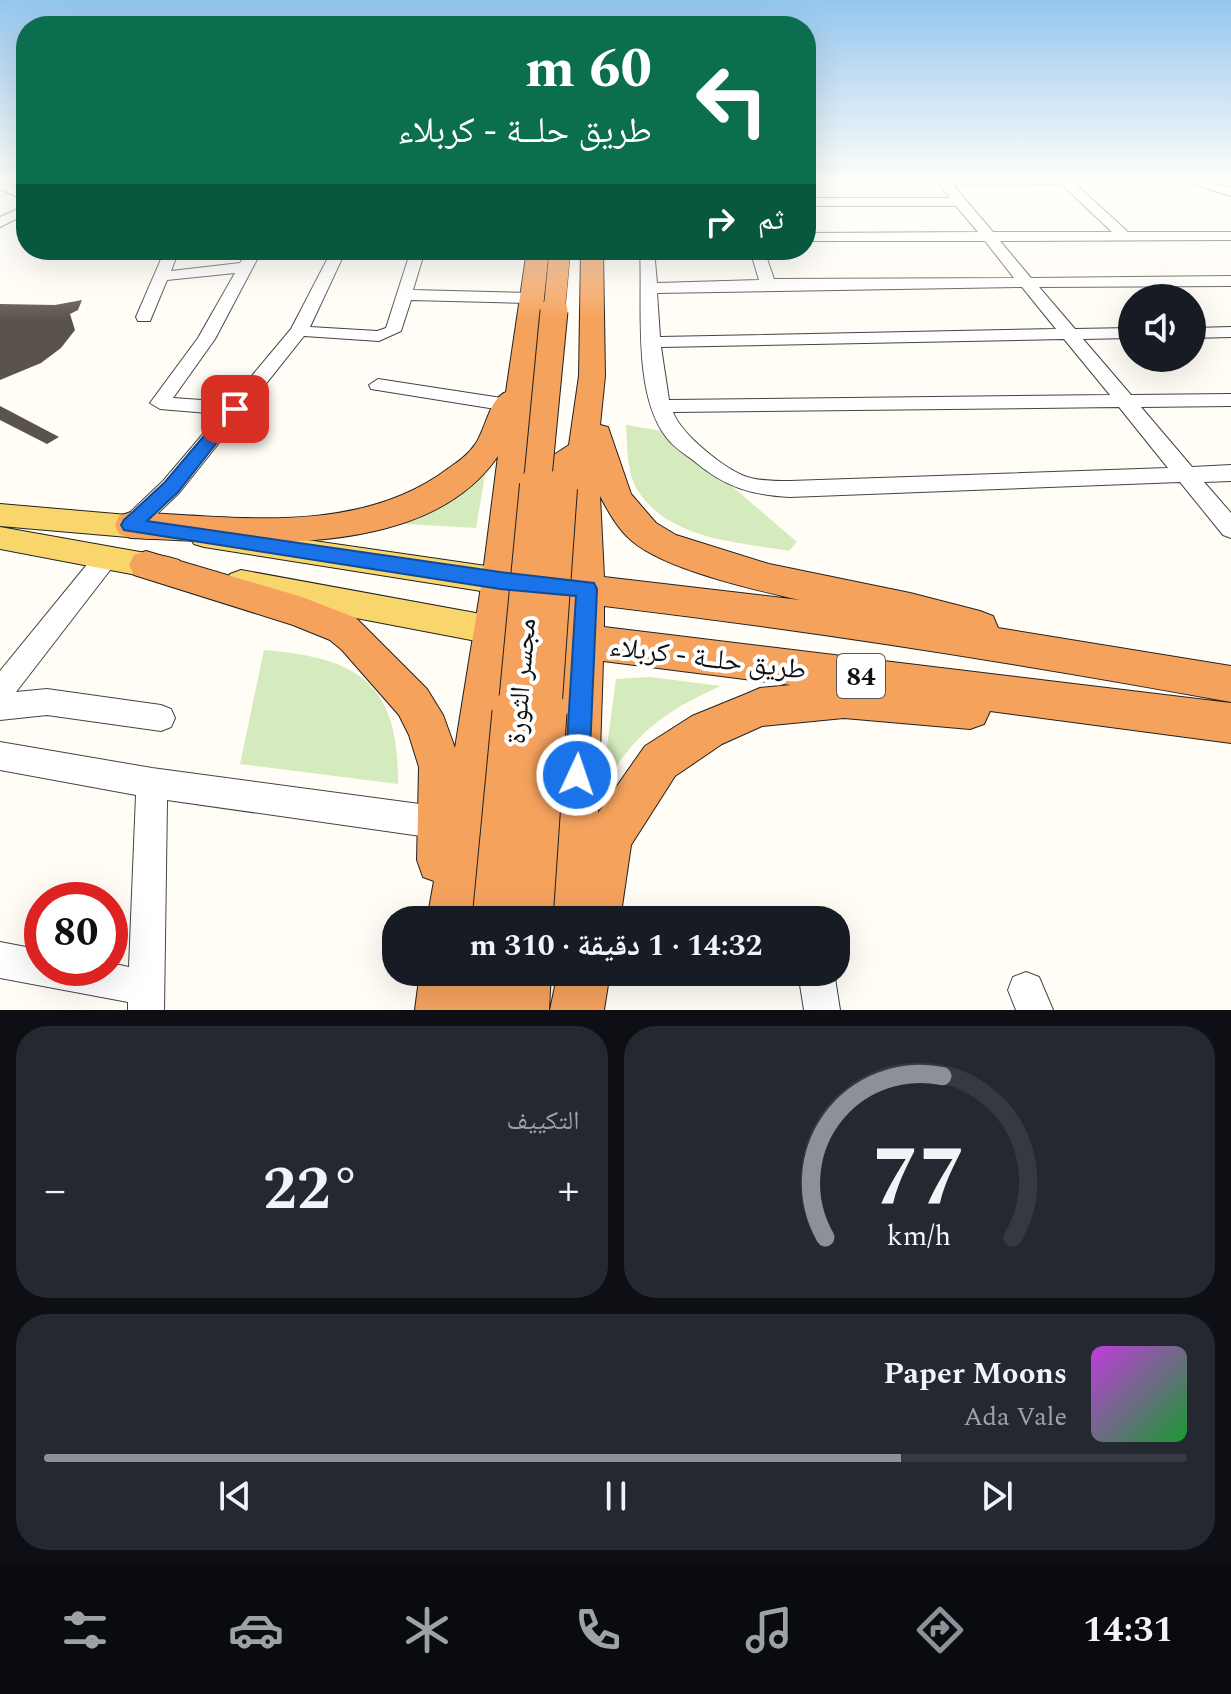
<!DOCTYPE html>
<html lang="ar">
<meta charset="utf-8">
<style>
body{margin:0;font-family:Spectral,"Noto Naskh Arabic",serif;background:#242831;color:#f1f3f6;direction:rtl;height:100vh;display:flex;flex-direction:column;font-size:30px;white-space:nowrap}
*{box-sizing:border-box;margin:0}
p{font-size:26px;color:#9ea1a6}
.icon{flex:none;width:44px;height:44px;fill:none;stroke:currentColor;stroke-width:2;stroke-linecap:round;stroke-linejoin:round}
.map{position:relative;height:1010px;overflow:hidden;direction:ltr}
.drawer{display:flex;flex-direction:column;gap:16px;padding:16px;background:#0d0f14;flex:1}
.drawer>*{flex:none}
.banner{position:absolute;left:16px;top:16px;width:800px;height:244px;border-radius:32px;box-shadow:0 8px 32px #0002;direction:rtl;background:#0b6e4f;color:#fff;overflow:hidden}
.fabs{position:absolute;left:1118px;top:284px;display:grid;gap:16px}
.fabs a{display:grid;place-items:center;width:88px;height:88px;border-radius:50%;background:#171b24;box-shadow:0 8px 32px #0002;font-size:40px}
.speed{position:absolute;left:24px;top:882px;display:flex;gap:16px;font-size:40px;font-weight:700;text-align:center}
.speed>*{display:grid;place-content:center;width:104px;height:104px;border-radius:50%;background:#171b24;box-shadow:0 8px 32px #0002;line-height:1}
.speed .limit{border:12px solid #d22;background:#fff;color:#111}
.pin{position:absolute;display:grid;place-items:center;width:68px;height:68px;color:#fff;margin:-34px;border-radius:16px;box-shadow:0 4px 12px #0006}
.me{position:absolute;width:88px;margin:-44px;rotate:3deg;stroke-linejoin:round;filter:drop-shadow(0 0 6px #0008)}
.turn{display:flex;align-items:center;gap:28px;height:168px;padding:0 32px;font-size:36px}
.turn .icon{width:104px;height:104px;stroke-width:2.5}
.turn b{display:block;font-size:56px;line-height:68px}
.then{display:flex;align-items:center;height:76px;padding:0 32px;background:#0003;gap:16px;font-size:30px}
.big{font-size:60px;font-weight:700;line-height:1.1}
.drawer .card{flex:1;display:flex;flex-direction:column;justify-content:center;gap:12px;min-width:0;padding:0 28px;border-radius:32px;background:#242831}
.drawer .dial{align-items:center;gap:0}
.dial svg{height:208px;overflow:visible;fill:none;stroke:#363941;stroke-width:7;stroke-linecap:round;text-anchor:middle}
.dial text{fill:#f1f3f6;stroke:none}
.song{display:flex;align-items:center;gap:24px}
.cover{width:96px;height:96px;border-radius:12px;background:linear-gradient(135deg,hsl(290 70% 55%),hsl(130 70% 35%))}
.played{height:8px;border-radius:4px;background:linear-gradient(90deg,#8c9099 75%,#363941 75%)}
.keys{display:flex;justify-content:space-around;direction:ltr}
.heat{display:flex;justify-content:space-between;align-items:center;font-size:44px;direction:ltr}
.drawer .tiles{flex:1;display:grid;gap:16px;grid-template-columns:1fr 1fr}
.card:last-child{grid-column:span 2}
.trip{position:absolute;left:382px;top:906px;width:468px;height:80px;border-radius:32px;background:#171b24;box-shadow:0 8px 32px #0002;font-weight:700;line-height:80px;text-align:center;direction:rtl}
.tab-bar{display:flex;height:128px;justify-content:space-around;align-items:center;background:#090b0e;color:#9ea1a6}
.tab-bar .icon{width:56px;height:56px}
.tab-bar .selected{color:#8c9099}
.tab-bar b{font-size:36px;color:#f1f3f6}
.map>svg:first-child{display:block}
.green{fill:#d5ebbd}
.building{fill:#5a524d}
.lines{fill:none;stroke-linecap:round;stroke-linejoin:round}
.minor-casing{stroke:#444;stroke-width:2}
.major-casing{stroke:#222;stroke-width:2}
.highway-casing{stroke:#222;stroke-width:2}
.minor{fill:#fff;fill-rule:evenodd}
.major{fill:#f9d66b;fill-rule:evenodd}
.highway{fill:#f5a25d;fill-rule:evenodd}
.highway-bridge-far3-casing{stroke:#222;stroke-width:22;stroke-linecap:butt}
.highway-bridge-far2-casing{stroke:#222;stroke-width:29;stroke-linecap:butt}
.highway-bridge-far1-casing{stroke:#222;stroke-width:38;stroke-linecap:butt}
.highway-bridge-casing{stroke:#222;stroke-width:49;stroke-linecap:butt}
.highway-bridge-far3{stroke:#f5a25d;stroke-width:21}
.highway-bridge-far2{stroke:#f5a25d;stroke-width:27}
.highway-bridge-far1{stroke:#f5a25d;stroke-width:36}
.highway-bridge{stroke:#f5a25d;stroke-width:47}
.route{fill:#1a73e8;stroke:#114b97;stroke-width:2}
.labels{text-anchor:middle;stroke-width:8;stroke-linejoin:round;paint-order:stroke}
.shield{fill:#fff;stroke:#585858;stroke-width:2}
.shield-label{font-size:26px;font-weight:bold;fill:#111}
.street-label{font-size:28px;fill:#111;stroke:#fff}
</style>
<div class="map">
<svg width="1231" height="1010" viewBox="0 0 1231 1010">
<rect width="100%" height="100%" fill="#fffdf5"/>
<path class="green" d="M626,425L669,432L797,542L789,551C738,542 670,540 638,491C627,474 627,445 626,425Z
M487,464L476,528L387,523Z
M264,650C359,658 399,683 398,784L240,764Z
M650,677L721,686C668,709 636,732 607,781L604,768L616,679Z"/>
<path class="building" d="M82,300L78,310L70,314L75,330L61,348L41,363L0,380V304L55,305Z
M0,406L2,407L59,437L47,444L0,420Z"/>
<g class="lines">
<g class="minor-casing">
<path id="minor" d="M935,179H1070L1128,232H1231V240L1000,241L1031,278L1231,276V286L1039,287L1075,329L1132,328V338L1083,339L1131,395L1231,394V406L1141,407L1192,467L1231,465V481L1204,482L1231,513V538L1223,535L1180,482L790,497C751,495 725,487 694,461C685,454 673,447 666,437C632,392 643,305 640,250H654L657,283L759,280L750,250H764L774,279L1014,278L985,241H806V233L978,232L956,206H806V198H950ZM1061,184L1112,232H993L953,185ZM1022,287L1056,329L660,337L657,293ZM1064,339L1110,395L669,400L661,347ZM1119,407L1168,468L790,481C776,481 760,481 747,477C724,469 681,434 673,412Z
M1176,179H1196L1231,188V196Z
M0,180L26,192V201L0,189Z
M26,205V214L0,227V217Z
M165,250H179L171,271L240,263L248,250H262L215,339L173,398L230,402L291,329L332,250H346L310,327L377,331L386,328L411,250H425L413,290L531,293L539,298L531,303L411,300L401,331L379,341L304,336L179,493L139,531L131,534L123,531L120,525L123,519L163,481L220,414L160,409L150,403L198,338L235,273L167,280L150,321H138L136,317Z
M1231,327V337L1192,338V328Z
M378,379L508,399L518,405L508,411L371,389L369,385Z
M106,549L114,551L118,558L114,565L16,692L47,689L161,705L171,709L175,718L171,727L161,731L47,715L0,720V671L98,551Z
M0,742L152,768L442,807L453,812L458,823L453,834L442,839L167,800L164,1010H128V1002L0,978V942L42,950V968H110V963L129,967L136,795L0,770Z
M798,972H834L840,1010H804Z
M1026,972L1039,977L1053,1010H1016L1008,990L1013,977Z"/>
</g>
<g class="major-casing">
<path id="major" d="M0,504L151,517L161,520L165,528L161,536L151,539L0,526Z
M204,525L500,568L511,572L515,581L511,590L500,594L204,547L194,544L189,536L194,528Z
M0,527L168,557L179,560L183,569L179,578L168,581L0,549Z
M241,570L492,616L504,620L508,630L504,640L492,644L241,596L230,592L226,583L230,574Z"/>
</g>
<g class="highway-casing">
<path id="highway" d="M527,250H549L528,452L530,456L549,458L569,445L579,376L581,250H603L605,376L600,425L608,427L631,494L656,523L676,535L769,564L910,593L980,611L993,616L998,628L1231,666V702C1023,664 814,631 604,606V627L1231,703V743L990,711L984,724L970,729L844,718L762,726L722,744L675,776L631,845L620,920H545L564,656L509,648L477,920H427L434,881L423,877L417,860L419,767L409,735L399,715L342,650L330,640L293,625L134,575L129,565L134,555L146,551L302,597L356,618L427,689L443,715L455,748L482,581L498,456C425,563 242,542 131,538L119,534L115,525L119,516L131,512C237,517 359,536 449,468C459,461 469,454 476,443C485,430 490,398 506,392ZM568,474L569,573L519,568L526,478L548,480ZM600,496C609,513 618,529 632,541C666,570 756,590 800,600L604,577ZM516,597L568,602L567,623L513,616ZM603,661L791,685L760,688L746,694L692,716L645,746L598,813Z
M420,972H551L549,1010H415Z
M558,972H610L604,1010H550Z"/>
</g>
<use href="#minor" class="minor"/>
<use href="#major" class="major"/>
<use href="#highway" class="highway"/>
<g class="highway-bridge-far3-casing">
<path id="highway-bridge-far3" d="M554,313L560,250"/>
</g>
<g class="highway-bridge-far2-casing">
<path id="highway-bridge-far2" d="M537,487L554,311"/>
</g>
<g class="highway-bridge-far1-casing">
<path id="highway-bridge-far1" d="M516,714L538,485
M543,714L559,488"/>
</g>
<g class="highway-bridge-casing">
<path id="highway-bridge" d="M496,920L516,712
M529,920L543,712"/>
</g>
<use href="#highway-bridge-far3" class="highway-bridge-far3"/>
<use href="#highway-bridge-far2" class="highway-bridge-far2"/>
<use href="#highway-bridge-far1" class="highway-bridge-far1"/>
<use href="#highway-bridge" class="highway-bridge"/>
</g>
<linearGradient id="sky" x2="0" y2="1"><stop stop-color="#95c6ee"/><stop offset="0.56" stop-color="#fffefa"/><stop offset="1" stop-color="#fffefa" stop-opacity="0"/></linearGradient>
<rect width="1231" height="320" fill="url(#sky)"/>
<path class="route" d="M235,403L243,409L241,412L178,492L147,521L500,572L594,583L597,589L589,775L586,784L577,788L568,784L565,775L576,596L500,589L124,530L121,525L124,520L165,482L230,405Z"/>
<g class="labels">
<rect class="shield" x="837" y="654" width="48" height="44" rx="6"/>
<g class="shield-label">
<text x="861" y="685">84</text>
</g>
<g class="street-label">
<text transform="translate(708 657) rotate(7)" y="10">طريق حلــة - كربلاء</text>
<text transform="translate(520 681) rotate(-85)" y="10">مجسر الثورة</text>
</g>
</g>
</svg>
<div class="fabs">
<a><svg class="icon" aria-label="sound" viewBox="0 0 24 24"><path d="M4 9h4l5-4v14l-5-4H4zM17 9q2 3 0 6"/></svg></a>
</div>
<div class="speed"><div class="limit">80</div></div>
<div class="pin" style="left:235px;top:409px;background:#d93025"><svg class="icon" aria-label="arrive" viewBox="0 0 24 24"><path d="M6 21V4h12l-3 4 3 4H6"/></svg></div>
<svg class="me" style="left:577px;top:775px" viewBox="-20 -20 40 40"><circle r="17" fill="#1a73e8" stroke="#fff" stroke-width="3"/><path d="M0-11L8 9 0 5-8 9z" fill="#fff"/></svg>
<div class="trip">14:32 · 1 دقيقة · 310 m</div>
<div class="banner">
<div class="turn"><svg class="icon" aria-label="left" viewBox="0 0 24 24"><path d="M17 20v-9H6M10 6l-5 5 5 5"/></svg><div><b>60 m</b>طريق حلــة - كربلاء</div></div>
<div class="then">ثم<svg class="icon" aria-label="right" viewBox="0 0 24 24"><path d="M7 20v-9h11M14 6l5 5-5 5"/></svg></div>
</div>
</div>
<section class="drawer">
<div class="tiles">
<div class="card dial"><svg viewBox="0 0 100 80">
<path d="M14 69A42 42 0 1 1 86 69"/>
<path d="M14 69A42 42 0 0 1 59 7" stroke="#8c9099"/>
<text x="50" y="56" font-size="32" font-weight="700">77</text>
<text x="50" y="72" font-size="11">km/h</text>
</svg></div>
<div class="card"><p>التكييف</p>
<div class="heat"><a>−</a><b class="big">22°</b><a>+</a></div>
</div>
<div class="card">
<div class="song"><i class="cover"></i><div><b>Paper Moons</b><p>Ada Vale</p></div></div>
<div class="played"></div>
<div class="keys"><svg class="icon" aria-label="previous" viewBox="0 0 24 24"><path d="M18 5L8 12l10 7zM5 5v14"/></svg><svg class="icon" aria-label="pause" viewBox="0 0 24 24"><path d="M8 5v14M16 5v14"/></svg><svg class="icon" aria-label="next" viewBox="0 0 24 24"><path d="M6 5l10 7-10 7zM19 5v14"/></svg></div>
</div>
</div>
</section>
<nav class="tab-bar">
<b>14:31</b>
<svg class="icon selected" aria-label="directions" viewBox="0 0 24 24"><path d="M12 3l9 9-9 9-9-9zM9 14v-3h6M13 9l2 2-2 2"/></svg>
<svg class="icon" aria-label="music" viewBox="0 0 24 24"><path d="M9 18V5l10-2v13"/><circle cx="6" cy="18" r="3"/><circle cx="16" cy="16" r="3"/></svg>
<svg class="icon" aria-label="phone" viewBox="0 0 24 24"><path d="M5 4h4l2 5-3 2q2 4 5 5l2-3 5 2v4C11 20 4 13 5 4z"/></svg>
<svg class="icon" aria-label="climate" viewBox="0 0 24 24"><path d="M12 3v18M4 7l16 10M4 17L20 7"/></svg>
<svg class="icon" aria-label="car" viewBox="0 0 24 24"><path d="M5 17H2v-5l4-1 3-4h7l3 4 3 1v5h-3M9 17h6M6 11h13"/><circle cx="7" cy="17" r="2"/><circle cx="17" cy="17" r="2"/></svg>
<svg class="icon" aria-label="filters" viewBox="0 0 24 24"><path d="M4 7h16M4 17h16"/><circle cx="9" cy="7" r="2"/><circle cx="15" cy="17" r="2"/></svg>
</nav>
